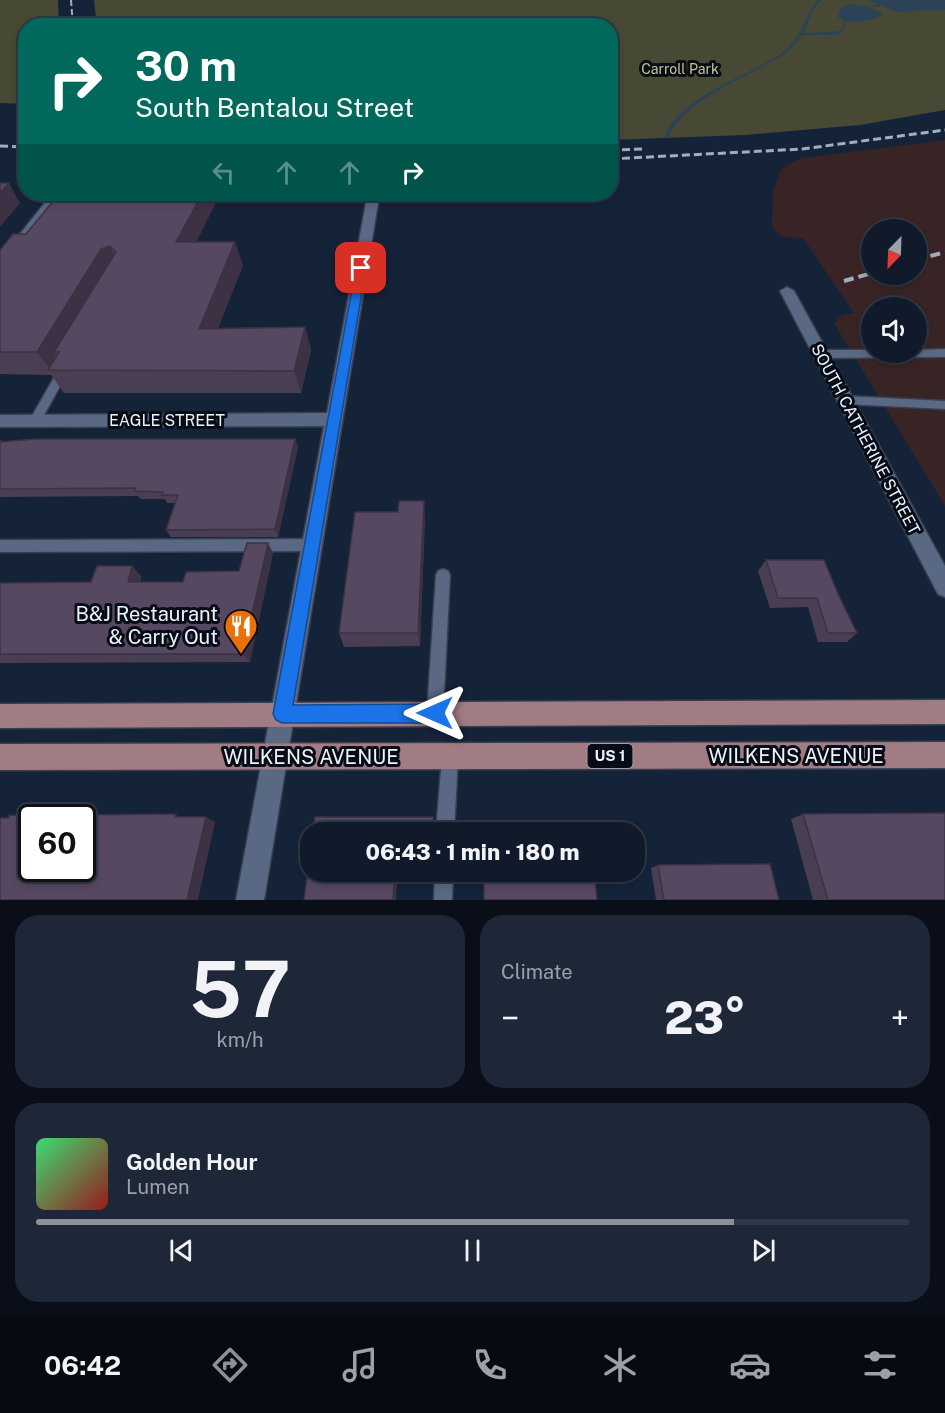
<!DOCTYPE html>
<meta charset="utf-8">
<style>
body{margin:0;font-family:"Public Sans",sans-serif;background:#1e2737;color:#f1f3f6;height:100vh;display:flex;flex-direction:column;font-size:22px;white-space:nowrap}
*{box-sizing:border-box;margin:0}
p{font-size:20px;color:#9ca1a9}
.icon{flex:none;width:33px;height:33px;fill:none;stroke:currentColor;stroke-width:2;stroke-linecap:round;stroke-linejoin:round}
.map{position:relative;height:900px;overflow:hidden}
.drawer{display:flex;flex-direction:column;gap:15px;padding:15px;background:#090e18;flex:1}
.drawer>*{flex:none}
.guide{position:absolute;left:18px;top:18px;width:600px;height:183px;border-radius:24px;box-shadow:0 3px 9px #0003,0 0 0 2px #303847;background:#00695c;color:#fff;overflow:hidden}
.needle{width:39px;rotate:203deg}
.tools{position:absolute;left:861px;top:219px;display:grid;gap:12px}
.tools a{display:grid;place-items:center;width:66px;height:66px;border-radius:50%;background:#101a2b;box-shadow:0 3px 9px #0003,0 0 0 2px #303847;font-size:30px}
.speed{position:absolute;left:18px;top:804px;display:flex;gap:12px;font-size:30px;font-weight:700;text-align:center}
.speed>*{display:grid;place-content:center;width:78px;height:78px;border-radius:50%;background:#101a2b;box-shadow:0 3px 9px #0003,0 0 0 2px #303847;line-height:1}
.speed .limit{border:3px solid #111;border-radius:9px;background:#fff;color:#111}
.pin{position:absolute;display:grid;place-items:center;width:51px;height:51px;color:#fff;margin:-26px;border-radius:12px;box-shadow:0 3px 9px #0006}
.me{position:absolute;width:66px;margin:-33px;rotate:270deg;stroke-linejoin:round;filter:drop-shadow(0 0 4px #0008)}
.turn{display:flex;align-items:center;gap:21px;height:126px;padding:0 18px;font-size:27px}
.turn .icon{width:78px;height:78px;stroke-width:2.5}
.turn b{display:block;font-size:42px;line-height:51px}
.lanes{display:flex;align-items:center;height:57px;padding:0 18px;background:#0003;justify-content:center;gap:30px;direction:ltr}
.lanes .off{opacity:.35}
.big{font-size:45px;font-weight:800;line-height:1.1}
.drawer .card{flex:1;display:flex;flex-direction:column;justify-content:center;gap:9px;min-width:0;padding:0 21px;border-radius:24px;background:#1e2737}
.drawer .dial{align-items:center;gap:0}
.dial b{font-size:78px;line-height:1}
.song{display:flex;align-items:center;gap:18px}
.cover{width:72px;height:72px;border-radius:9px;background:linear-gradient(135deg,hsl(140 70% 55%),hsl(0 70% 35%))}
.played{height:6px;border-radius:3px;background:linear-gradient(90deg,#8c9099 80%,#303847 80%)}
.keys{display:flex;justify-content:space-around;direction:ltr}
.heat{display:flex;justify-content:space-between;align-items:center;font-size:33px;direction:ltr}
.drawer .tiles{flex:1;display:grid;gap:15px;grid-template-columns:1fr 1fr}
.card:last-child{grid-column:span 2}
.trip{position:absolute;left:300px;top:822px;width:345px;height:60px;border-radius:24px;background:#101a2b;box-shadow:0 3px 9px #0003,0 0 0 2px #303847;font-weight:800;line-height:60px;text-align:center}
.tab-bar{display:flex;height:96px;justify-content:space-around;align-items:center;background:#060a11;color:#9ca1a9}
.tab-bar .icon{width:42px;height:42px}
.tab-bar .active{color:#8c9099}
.tab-bar b{font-size:27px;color:#f1f3f6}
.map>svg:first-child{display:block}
.industrial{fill:#382424;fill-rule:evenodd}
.green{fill:#484934}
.water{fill:#2c4357}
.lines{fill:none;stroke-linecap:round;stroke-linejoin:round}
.stream{fill:#2c4357;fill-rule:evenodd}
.service-casing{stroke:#363e50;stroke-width:3}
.minor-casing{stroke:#363e50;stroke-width:3}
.primary-casing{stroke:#363e50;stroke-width:3}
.service{fill:#596984;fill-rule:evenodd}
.minor{fill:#596984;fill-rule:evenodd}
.primary{fill:#a17c83;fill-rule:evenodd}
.rail-far2{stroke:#a4adba;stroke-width:2;stroke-dasharray:6 3;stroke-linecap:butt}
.rail-far1{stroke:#a4adba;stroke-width:3;stroke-dasharray:8 4;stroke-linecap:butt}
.rail{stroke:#a4adba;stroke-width:4;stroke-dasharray:10 5;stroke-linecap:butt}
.wall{fill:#4a3e53}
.shaded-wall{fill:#3c3244}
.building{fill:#564861;stroke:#3c3244;stroke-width:1.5}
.route{fill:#1a73e8;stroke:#114b97;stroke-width:1.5}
.labels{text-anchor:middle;stroke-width:6;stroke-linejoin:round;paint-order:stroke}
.far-park-label{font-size:14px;fill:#c4c88f;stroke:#070c16}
.shield{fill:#070c16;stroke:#a8aeb7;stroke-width:1.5}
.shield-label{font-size:15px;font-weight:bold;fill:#edf3fc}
.street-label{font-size:16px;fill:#edf3fc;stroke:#070c16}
.near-poi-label{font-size:20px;fill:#edf3fc;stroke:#070c16;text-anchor:end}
.near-street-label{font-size:20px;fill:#edf3fc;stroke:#070c16}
</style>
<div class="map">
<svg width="945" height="900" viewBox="0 0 945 900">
<rect width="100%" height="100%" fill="#152339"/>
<path class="industrial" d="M945,140V506L834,323L842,315L854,313L804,239L781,236L772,228L773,191L781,170L793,162L802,158ZM872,230H916V274H872ZM872,308H916V352H872Z"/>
<path class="green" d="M0,0H58L59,25L26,26L25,104L0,103Z
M94,0H945V110L860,125L745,135L611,140L610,26H97Z"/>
<path class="water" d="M868,0H945V10L897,12Z
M848,4L866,6L884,14C873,21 849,26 838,17C839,10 842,6 848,4Z"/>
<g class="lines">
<path class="stream" d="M817,0H821L812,12L804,33L840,31L845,21H847L842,33L831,35H802L793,47L785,54C754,73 695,96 675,126C672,129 670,134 668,138H664V137C667,132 669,126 673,121C695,96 729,82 758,67C767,62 777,57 786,50C802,36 805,16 817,0Z
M879,4L880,6L869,8L867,7Z"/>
<g class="service-casing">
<path id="service" d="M945,349V357L820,358L815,354L820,350H872V352H916V350Z
M64,366L69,370L39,424H31L29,421L31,418L60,367Z
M845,396L945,401V409L845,404L839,400Z
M312,539L317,541L319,545L317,549L312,551L0,552V540Z
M443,569L448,571L450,575L443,713L441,719L435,721L429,719L427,713L436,575L438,571Z
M450,749L456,751L458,757L454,832H436L442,757L444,751Z
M435,872H453L452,900H434Z"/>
</g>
<g class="minor-casing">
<path id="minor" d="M52,194H64L5,271L0,272V259Z
M372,199L378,203L264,900H236L324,426L0,427V415L327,413L366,203Z
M787,287L794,291L945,566V597L938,594L780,291Z"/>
</g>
<g class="primary-casing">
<path id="primary" d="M945,700V724L0,728V704Z
M945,742V768L0,770V744Z"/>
</g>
<use href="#service" class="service"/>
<use href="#minor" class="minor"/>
<use href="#primary" class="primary"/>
<path class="rail-far2" d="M71,0L73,26"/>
<path class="rail-far1" d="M0,146L26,147
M610,150L646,149
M610,159L802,149L945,130"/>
<path class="rail" d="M916,260L945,252
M844,281L872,273"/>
</g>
<path class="wall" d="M59,194H351L349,203L216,202L196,242L243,265L218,328L305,327L311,350L301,393H64L51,375L0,374V250L26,234Z
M0,439L3,442L295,439L298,447L278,537H171L166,530L175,503H167L165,499H141L138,496L0,497Z
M425,517L420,646L344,647L339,633Z
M273,553L250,662L0,663V583L91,582L132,566L141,576L140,582H183L239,571Z
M766,560L838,594L857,633L847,642H818L808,607L770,608L758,571Z
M803,814L945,900H813L791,819Z
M658,865L779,900H656L651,868Z"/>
<path class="shaded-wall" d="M9,183L20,203L0,227V193Z
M202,194H213L216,202L185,265L176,242Z
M347,194H351L349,203Z
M235,242L243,265L209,351L199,329Z
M110,246L121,268L59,352H54L61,362L51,370L37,352L101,249Z
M305,327L311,350L301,393L294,371Z
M295,439L298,447L278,537L275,529Z
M424,501L425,517L420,646L418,633Z
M268,543L273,553L250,662L243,654Z
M132,566L141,576L137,592L128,582Z
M206,817L215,822L198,900H187Z
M395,872H398L396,900H393Z"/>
<path class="building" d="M0,183H9L0,193Z
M59,194H202L176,242H235L199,329L305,327L294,371L48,370L59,352H54L116,252L110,246L101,249L37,352H0V250L13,234H26Z
M35,439H295L275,529L166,530L178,495H162L163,492L135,491L136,488L0,489V442Z
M399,501H424L418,633H339L355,512H398Z
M247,543H268L243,654H0V583L91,582L97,566H132L128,582H183L186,572L239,571Z
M766,560H824L838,594L857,633H828L817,598H778Z
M945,813V900H828L803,814Z
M176,814L175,817H206L187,900H0V818H9V815L33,816V818H32V868H82V818H65L80,817L81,815Z
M315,817H433L434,832H313Z
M310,853V872H395L393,900H304Z
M770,864L779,900H664L658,865Z
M563,874L564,880H595L597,900H484V879H542L541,875Z"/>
<path class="route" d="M361,265L366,268L293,705L435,704L441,707L444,713L441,720L435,723H282L276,720L273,714L356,268Z"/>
<defs>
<g id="restaurant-pin" transform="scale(1.725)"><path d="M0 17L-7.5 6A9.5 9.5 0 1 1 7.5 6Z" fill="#e8710a" stroke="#070c16"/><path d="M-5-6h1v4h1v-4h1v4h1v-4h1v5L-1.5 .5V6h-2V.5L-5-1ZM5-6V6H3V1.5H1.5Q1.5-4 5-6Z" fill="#fff"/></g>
</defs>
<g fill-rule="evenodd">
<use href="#restaurant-pin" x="241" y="626"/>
</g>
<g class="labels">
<g class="far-park-label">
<text x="680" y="74">Carroll Park</text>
</g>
<rect class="shield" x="587.5" y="744" width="45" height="24" rx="4.5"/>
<g class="shield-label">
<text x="610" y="761">US 1</text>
</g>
<g class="street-label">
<text x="167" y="426">EAGLE STREET</text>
<text transform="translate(866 439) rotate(62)" y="6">SOUTH CATHERINE STREET</text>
</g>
<g class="near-poi-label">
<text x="218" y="621">B&amp;J Restaurant<tspan x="218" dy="23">&amp; Carry Out</tspan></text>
</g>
<g class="near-street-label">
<text x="796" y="763">WILKENS AVENUE</text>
<text x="311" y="764">WILKENS AVENUE</text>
</g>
</g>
</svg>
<div class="tools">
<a><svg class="needle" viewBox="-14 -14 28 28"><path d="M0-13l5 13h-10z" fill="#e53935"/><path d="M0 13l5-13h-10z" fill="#9ca1a9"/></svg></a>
<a><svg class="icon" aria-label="sound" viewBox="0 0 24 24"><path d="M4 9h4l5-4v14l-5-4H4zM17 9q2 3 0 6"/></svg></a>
</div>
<div class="speed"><div class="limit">60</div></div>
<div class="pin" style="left:361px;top:268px;background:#d93025"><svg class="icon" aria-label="arrive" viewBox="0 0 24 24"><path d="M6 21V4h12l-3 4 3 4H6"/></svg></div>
<svg class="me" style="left:435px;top:713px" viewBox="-20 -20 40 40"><path d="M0-17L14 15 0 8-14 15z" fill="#1a73e8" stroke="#fff" stroke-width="4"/></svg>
<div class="trip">06:43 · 1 min · 180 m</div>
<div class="guide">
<div class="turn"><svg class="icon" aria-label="right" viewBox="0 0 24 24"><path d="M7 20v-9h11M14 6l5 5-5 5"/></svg><div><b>30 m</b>South Bentalou Street</div></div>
<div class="lanes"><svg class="icon off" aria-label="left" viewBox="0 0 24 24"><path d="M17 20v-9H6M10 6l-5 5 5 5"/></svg><svg class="icon off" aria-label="ahead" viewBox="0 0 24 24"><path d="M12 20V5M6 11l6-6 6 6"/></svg><svg class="icon off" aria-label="ahead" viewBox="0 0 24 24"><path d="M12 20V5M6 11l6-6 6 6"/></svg><svg class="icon" aria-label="right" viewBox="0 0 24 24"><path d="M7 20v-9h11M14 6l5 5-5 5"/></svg></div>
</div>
</div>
<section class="drawer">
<div class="tiles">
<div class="card dial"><b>57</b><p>km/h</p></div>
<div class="card"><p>Climate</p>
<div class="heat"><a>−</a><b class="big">23°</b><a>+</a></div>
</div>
<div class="card">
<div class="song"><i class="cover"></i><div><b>Golden Hour</b><p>Lumen</p></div></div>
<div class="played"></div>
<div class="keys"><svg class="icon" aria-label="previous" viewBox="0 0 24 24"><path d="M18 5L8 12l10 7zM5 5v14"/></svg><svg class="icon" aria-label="pause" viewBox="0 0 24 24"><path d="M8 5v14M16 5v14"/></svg><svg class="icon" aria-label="next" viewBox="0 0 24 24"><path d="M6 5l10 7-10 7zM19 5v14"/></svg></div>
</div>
</div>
</section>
<nav class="tab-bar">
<b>06:42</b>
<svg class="icon active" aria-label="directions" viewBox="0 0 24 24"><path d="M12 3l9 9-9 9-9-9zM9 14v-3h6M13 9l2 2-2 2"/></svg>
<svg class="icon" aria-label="music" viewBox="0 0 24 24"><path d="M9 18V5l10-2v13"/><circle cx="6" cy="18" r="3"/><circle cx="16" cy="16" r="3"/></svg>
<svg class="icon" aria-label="phone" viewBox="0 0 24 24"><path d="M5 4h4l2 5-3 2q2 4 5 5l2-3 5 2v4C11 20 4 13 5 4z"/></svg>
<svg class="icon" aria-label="climate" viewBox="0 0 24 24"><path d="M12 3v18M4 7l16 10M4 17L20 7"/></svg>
<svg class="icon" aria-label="car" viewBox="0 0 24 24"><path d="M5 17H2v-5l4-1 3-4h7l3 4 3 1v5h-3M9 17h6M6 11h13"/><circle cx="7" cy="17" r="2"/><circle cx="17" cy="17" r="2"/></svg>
<svg class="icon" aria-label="filters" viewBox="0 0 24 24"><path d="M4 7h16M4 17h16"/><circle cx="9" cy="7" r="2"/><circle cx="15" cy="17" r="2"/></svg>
</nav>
